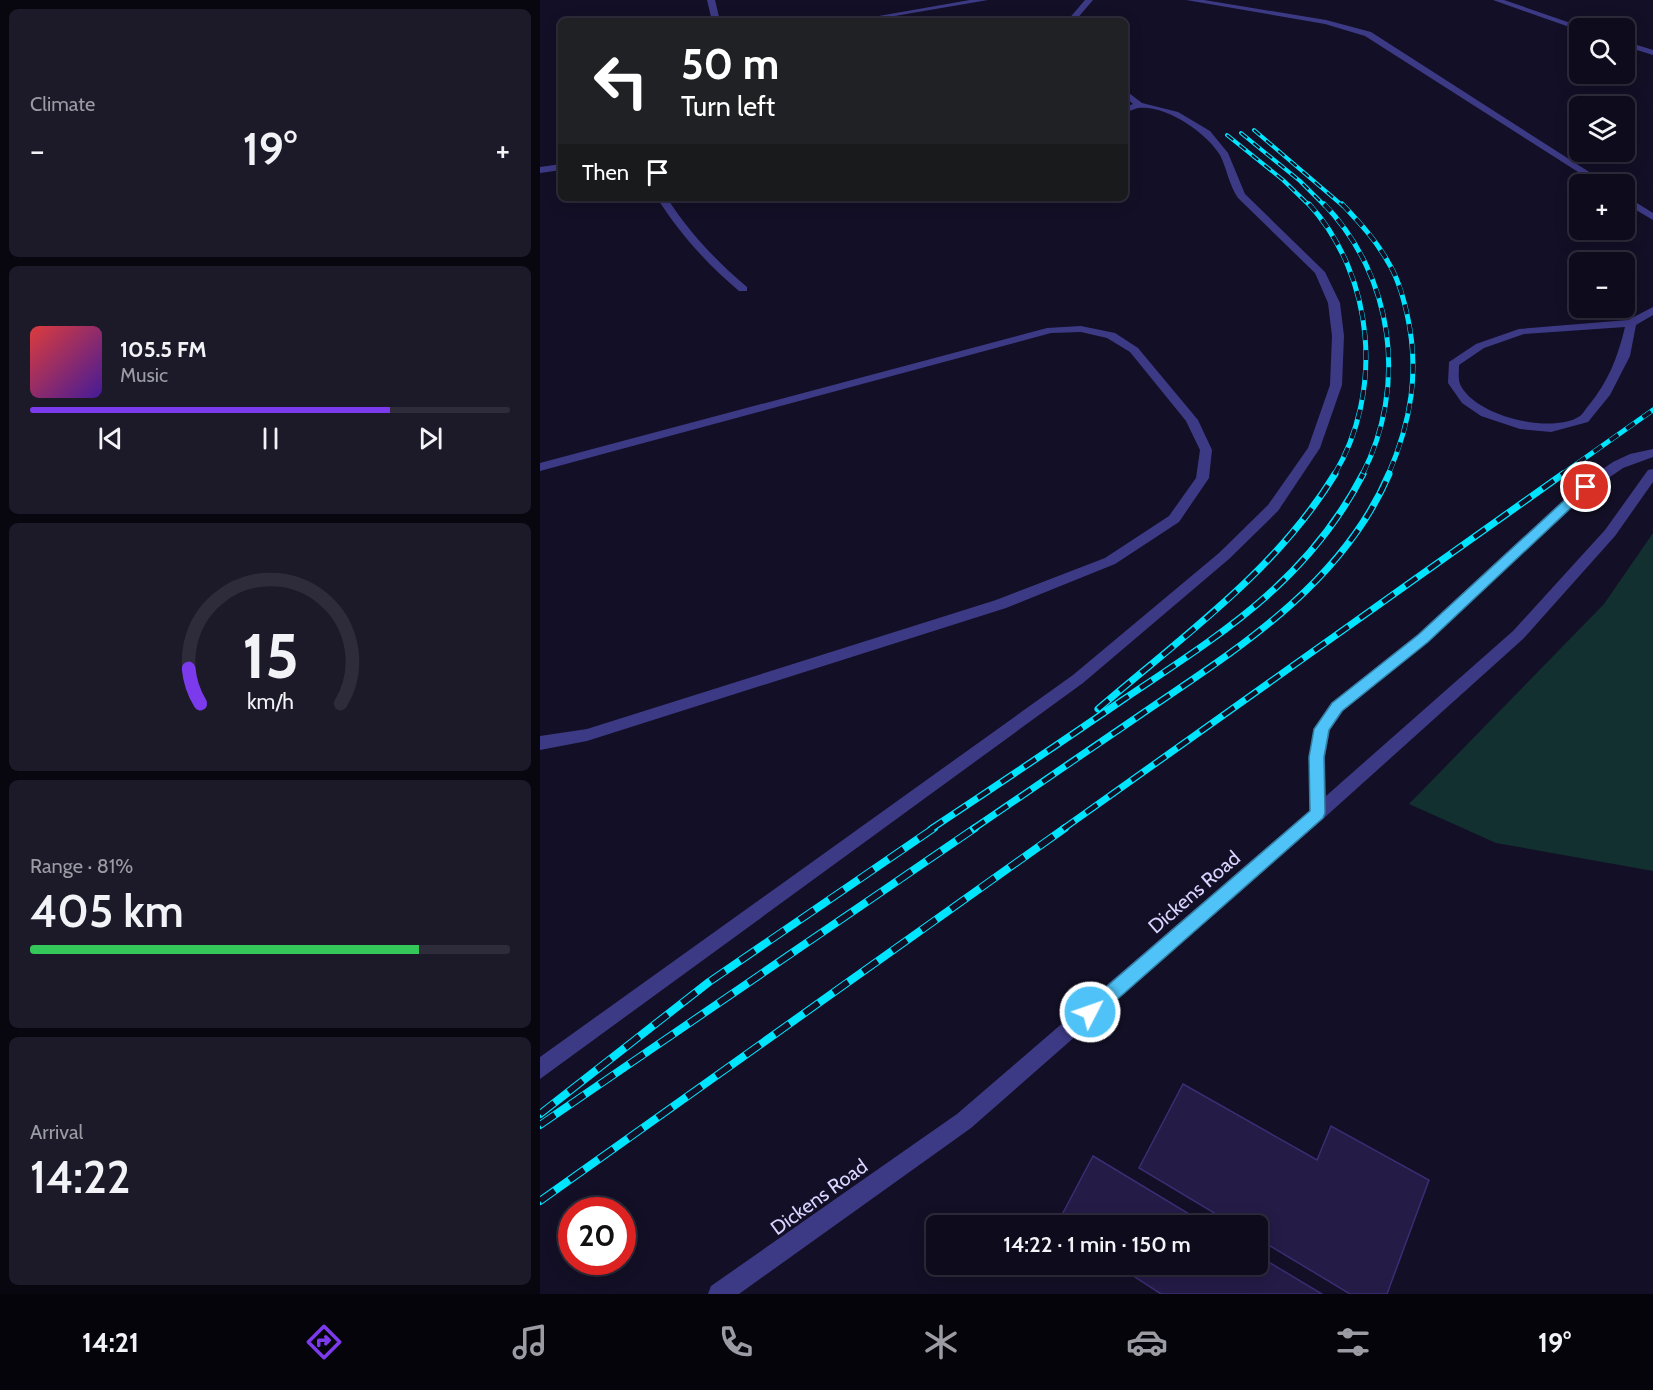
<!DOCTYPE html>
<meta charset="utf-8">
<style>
body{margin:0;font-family:Cabin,sans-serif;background:#1c1929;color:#f1f3f6;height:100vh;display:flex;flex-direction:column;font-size:22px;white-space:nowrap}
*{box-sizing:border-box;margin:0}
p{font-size:20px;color:#9b9ba3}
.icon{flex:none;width:33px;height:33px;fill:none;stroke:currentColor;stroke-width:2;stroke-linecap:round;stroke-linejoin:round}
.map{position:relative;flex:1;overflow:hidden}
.panel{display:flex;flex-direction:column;gap:9px;padding:9px;background:#08060f;width:540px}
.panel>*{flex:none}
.hud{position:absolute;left:18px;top:18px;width:570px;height:183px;border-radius:9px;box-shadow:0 3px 15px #0003,0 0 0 2px #2e2b3b;background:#202124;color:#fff;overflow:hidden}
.fabs{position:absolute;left:1029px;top:18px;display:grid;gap:12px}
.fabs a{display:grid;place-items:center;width:66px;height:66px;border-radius:9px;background:#0e0b1c;box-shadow:0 3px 15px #0003,0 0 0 2px #2e2b3b;font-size:30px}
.speed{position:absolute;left:18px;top:1197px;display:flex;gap:12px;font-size:30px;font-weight:700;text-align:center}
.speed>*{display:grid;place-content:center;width:78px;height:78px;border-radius:50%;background:#0e0b1c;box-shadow:0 3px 15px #0003,0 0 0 2px #2e2b3b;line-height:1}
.speed .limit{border:9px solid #d22;background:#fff;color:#111}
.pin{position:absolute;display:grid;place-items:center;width:51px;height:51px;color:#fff;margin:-26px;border:3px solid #fff;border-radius:50%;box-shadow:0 2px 6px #0007}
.me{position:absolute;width:66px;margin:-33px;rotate:49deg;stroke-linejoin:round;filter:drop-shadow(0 0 4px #0008)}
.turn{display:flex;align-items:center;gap:21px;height:126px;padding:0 24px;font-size:27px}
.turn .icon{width:78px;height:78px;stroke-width:2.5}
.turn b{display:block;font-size:42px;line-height:51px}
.then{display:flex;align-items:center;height:57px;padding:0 24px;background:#0003;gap:12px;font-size:22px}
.big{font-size:45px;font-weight:600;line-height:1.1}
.panel .widget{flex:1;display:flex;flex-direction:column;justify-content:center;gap:9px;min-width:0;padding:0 21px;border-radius:9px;background:#1c1929}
.panel .dial{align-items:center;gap:0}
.dial svg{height:156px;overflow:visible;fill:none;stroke:#2e2b3b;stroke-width:7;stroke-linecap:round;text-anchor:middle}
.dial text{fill:#f1f3f6;stroke:none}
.song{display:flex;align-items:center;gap:18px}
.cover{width:72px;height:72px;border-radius:9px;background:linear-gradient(135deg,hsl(0 70% 55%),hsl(260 70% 35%))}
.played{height:6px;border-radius:3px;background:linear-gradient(90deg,#7c3aed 75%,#2e2b3b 75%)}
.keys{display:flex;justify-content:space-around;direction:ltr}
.heat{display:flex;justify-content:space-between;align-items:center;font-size:33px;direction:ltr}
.charge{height:9px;border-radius:4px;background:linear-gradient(90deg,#34c759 81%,#2e2b3b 0)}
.trip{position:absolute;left:386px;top:1215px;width:342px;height:60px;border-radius:9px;background:#0e0b1c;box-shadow:0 3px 15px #0003,0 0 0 2px #2e2b3b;font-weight:600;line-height:60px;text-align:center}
.tabs{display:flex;height:96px;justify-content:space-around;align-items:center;background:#06040b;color:#9b9ba3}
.tabs .icon{width:42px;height:42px}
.tabs .active{color:#7c3aed}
.tabs b{font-size:27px;color:#f1f3f6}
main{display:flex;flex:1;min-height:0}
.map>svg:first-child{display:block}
.green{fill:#12302f}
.building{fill:#241b47;stroke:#3b2d73;stroke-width:1.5}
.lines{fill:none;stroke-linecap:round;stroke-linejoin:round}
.minor{fill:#3d3a85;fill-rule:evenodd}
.rail-far3-casing{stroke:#00e5ff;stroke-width:4}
.rail-far2-casing{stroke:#00e5ff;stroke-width:5}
.rail-far1-casing{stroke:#00e5ff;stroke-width:7}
.rail-casing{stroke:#00e5ff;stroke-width:8}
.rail-far3{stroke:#130f26;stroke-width:2;stroke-dasharray:8;stroke-linecap:butt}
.rail-far2{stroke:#130f26;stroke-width:4;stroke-dasharray:10;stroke-linecap:butt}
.rail-far1{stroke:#130f26;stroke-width:4.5;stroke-dasharray:14;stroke-linecap:butt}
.rail{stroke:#130f26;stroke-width:6;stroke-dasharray:18;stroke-linecap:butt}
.route{fill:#4fc3f7;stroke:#337fa1;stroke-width:1.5}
.labels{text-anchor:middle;stroke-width:6;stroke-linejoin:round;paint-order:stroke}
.street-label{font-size:20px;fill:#d9d4ff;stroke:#130f26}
</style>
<main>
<section class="panel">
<div class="widget"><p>Climate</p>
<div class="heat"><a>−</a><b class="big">19°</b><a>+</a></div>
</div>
<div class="widget">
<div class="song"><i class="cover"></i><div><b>105.5 FM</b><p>Music</p></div></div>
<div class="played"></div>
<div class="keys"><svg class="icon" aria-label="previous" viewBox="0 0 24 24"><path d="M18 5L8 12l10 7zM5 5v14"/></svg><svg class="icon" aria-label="pause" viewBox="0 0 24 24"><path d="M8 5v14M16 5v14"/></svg><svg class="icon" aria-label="next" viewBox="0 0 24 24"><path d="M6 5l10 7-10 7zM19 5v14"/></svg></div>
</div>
<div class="widget dial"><svg viewBox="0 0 100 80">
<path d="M14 69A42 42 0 1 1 86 69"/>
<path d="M14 69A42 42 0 0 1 8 51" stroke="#7c3aed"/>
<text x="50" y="56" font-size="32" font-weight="700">15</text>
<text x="50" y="72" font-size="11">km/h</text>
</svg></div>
<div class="widget"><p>Range · 81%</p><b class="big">405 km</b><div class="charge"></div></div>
<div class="widget"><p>Arrival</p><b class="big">14:22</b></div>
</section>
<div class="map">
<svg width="1113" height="1294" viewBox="0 0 1113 1294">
<rect width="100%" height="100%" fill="#130f26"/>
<path class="green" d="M1113,533V871L956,843L869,804L1064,604Z"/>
<path class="building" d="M643,1084L777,1160L791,1126L889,1180L847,1294H810L717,1238V1226H696L599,1168Z
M553,1156L669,1226H516Z
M717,1255L782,1294H621L575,1264H717Z"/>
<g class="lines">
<path class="minor" d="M167,0H175L180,21H172Z
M430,0H448L337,19L333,17Z
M545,0H553L535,21H527Z
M646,0H664L786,20L831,32L1068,184H1057L825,36L785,24Z
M953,0H964L1045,28L1038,30Z
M1084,41L1113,50V55L1084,46Z
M585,90L602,103L638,112L670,131L688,153L705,194L785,272L800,303L804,336L802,385L780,448L738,511L689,559L543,683L0,1079V1057L533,675L679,553L728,505L768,448L790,385L792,336L788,303L775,273L698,198C689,185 687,169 680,155C667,133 625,104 598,108C594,109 589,111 585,113V107L593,104L585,97Z
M21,164V170L0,173V167Z
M1084,195L1113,213V220L1084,203Z
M117,198H127C149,232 176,261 207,287V291H199C167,264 140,234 117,198Z
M1113,307V315L1096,325L1090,356L1070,395L1048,422L1011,432L980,429L941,416L922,403L908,383L909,362L936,344L979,329L1088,320ZM1085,327C1078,357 1068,382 1049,405C1046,408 1043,414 1040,416C1012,435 934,416 920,384C918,379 919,371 919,365L944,348L984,334Z
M541,326L575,333L598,348L658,420L672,450L669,478L639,522L575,564L466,608L47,741L0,750V736L47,729L456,600L565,558L629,516L656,478L660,450L646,421L590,352L567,338L541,332L511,333L0,471V463L507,328Z
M1113,449V457L1083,468L1051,490L888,642L803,711L790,730L785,757L786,796L973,631L1065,530L1108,470L1113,469V482L1075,536L983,639L784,818L431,1128L199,1294H168L171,1286L417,1114L770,810L769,757L774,729L791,703L878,634L1041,484L1073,462L1090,454Z"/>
<g class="rail-far3-casing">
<path id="rail-far3" d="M714,130L803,206
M701,133L760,181L785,206
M687,135L743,180L770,206"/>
</g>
<g class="rail-far2-casing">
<path id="rail-far2" d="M769,204C835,277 844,392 794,475
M784,204C854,277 868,386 822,475
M802,204C819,222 836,240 848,262C858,278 863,296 867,314C880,371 871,422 848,475
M1021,475L1113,410"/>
</g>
<g class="rail-far1-casing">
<path id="rail-far1" d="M558,709C643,636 736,571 795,474
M391,829C456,786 520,743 584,699C681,634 767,582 823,474
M433,829C492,789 551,749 609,709C702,646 803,582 849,474
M523,829L1023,474"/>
</g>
<g class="rail-casing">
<path id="rail" d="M0,1114L169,982L394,828
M0,1125L435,828
M0,1201L525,828"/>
</g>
<use href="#rail-far3" class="rail-far3"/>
<use href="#rail-far2" class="rail-far2"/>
<use href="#rail-far1" class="rail-far1"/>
<use href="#rail" class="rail"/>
</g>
<path class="route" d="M1046,483L1050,484V490L888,642L802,711L789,730L784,757L785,813L783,818L556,1018L550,1020L544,1018L541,1012L544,1006L770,811L769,757L774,729L792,703L878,635L1042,484Z"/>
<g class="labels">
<g class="street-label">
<text transform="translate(654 892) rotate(-41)" y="7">Dickens Road</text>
<text transform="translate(279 1197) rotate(-36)" y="7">Dickens Road</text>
</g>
</g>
</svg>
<div class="fabs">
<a><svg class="icon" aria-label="search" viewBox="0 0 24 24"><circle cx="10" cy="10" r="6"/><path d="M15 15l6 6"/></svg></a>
<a><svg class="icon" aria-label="layers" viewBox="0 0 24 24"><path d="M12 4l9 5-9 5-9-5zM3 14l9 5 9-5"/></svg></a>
<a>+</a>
<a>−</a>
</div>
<div class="speed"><div class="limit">20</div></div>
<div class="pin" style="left:1046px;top:487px;background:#d93025"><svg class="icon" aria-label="arrive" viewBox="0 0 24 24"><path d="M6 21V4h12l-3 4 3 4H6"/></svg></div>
<svg class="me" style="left:550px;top:1012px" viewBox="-20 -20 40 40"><circle r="17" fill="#4fc3f7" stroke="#fff" stroke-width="3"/><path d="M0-11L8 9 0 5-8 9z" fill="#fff"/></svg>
<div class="trip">14:22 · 1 min · 150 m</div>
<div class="hud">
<div class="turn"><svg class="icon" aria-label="left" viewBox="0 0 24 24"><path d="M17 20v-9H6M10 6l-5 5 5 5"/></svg><div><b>50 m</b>Turn left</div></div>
<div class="then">Then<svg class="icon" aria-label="arrive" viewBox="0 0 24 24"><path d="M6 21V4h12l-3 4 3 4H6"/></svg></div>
</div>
</div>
</main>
<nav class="tabs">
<b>14:21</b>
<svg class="icon active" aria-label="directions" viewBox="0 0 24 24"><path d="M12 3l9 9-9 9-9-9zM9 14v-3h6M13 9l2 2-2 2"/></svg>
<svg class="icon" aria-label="music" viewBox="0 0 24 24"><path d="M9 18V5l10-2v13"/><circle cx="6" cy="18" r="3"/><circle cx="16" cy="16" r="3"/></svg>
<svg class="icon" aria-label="phone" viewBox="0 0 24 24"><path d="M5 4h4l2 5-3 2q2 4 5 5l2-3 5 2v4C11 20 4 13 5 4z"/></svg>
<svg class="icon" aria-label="climate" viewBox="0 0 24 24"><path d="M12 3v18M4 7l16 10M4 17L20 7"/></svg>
<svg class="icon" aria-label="car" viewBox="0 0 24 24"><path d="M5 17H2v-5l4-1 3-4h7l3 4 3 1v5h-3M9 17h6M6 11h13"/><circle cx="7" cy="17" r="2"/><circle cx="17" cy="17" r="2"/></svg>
<svg class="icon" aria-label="filters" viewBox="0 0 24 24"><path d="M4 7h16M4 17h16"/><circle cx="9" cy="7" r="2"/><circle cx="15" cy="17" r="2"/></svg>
<b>19°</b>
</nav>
